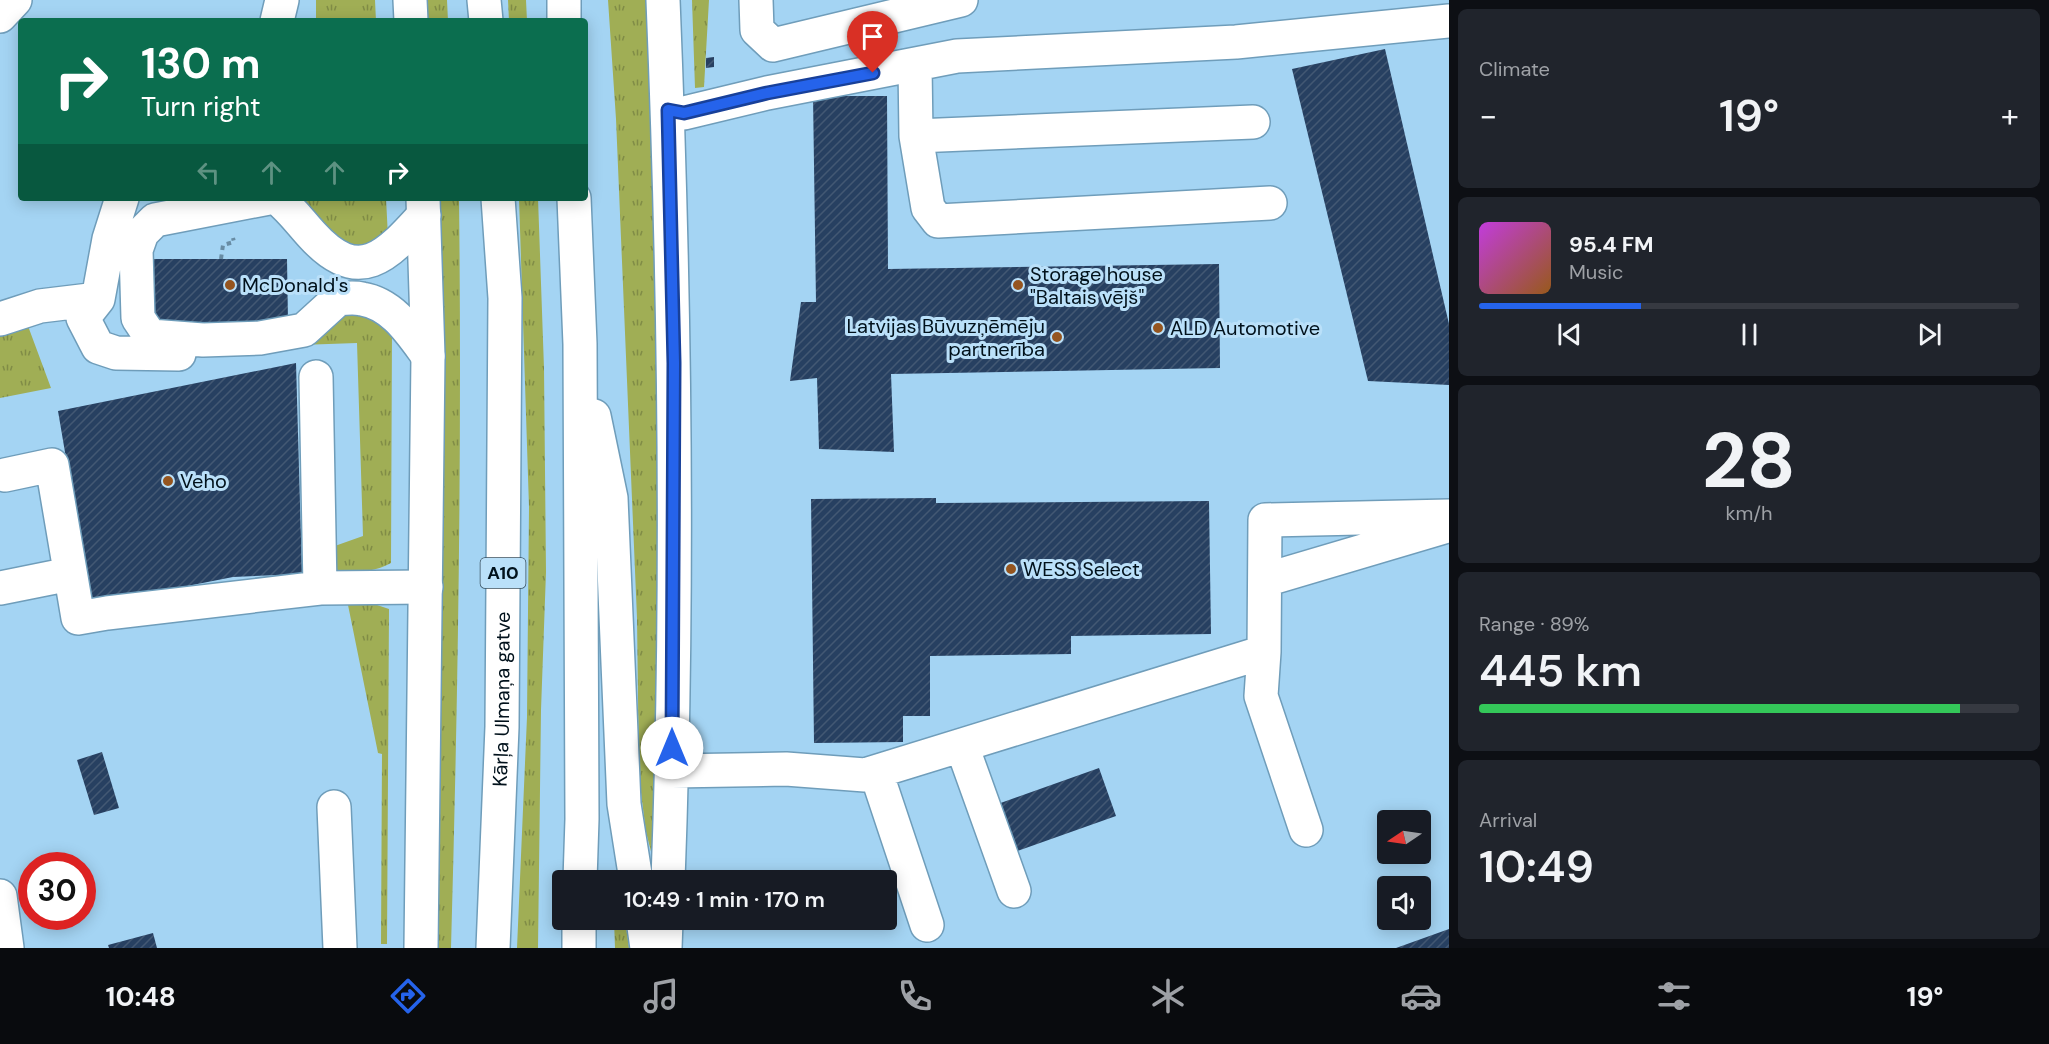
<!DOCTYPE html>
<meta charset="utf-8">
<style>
body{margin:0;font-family:"DM Sans",sans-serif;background:#20242c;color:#f1f3f6;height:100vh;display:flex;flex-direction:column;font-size:22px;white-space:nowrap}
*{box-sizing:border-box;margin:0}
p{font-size:20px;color:#9ea1a6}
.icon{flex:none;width:33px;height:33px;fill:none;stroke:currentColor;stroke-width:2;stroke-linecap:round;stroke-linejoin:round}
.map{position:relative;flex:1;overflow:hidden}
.panel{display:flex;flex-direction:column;gap:9px;padding:9px;background:#0d0f14;width:600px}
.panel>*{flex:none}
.banner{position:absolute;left:18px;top:18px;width:570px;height:183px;border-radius:6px;box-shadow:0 3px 15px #0003;background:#0b6e4f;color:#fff;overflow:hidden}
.needle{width:39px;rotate:257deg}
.tools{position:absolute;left:1377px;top:810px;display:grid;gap:12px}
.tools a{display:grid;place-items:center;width:54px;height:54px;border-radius:6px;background:#171b24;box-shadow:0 3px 15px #0003;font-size:30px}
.speed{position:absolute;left:18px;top:852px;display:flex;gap:12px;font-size:30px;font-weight:700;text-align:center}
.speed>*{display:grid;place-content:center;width:78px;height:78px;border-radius:50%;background:#171b24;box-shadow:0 3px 15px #0003;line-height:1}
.speed .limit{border:9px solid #d22;background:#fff;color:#111}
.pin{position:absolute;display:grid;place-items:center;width:51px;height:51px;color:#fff;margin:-62px -26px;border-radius:50% 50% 50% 0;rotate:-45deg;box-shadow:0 0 6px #0007}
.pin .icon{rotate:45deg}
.me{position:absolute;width:66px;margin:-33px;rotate:0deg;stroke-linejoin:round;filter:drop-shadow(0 0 4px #0008)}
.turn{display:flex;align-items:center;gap:21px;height:126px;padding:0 24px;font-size:27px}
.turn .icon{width:78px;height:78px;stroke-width:2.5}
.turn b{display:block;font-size:42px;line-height:51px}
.lanes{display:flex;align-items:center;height:57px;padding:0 24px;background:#0003;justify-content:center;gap:30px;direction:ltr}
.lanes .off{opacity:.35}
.big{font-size:45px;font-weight:600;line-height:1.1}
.panel .widget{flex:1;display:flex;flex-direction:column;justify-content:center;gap:9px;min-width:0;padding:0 21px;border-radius:9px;background:#20242c}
.panel .dial{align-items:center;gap:0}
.dial b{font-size:78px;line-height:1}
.song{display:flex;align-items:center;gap:18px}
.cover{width:72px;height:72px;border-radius:9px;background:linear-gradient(135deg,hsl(290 70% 55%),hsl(30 70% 35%))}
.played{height:6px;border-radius:3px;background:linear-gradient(90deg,#2563eb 30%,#363941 30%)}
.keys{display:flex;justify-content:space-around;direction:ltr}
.heat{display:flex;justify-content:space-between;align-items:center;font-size:33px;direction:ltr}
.charge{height:9px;border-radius:4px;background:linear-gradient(90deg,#34c759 89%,#363941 0)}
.trip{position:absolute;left:552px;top:870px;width:345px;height:60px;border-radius:6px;background:#171b24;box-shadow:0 3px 15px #0003;font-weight:600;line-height:60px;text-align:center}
.tab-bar{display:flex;height:96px;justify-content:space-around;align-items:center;background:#090b0e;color:#9ea1a6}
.tab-bar .icon{width:42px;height:42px}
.tab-bar .on{color:#2563eb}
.tab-bar b{font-size:27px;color:#f1f3f6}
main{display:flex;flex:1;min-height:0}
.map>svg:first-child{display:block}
.grass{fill:url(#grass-tufts)}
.building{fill:url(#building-hatch)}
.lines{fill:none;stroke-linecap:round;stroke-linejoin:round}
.minor-casing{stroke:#6f9dba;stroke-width:36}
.highway-casing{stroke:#6f9dba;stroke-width:36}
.path{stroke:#688ca4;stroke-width:4;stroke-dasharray:4.5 4.5;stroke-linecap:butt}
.minor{stroke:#fff;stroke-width:33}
.highway{stroke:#fff;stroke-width:33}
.route-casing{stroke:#184099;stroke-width:15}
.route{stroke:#2563eb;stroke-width:10}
.poi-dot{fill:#95551f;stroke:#bae0f9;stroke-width:2}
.labels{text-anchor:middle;stroke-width:6;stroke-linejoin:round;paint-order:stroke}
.shield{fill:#bae0f9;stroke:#384f5e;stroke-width:1.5}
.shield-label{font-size:18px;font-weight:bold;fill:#01111b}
.poi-label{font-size:20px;fill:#01111b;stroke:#bae0f9;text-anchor:start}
.street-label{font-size:20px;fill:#01111b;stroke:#bae0f9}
</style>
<main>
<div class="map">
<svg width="1449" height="948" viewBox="0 0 1449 948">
<defs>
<pattern id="grass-tufts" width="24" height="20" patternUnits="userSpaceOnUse" patternTransform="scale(1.5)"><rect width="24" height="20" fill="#a0ae55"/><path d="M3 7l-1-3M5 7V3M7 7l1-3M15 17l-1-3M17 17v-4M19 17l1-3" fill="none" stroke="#808c46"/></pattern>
<pattern id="building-hatch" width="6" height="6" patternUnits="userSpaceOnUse" patternTransform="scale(1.5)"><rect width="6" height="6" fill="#274061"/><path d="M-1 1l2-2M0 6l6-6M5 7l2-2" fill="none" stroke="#435873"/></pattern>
</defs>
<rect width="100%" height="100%" fill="#a4d4f3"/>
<path class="grass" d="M316,0H375L376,21H316Z
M422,0H447L448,21H424Z
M508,0H526L527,21H509Z
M608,0H646L663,357L656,871L646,832L639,777L637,618L616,119Z
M692,0H709L704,87L695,88Z
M302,198H386L388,237L382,242L355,248L328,233Z
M435,198H459C462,448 458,698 451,948H435L442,618L444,327Z
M519,198H538L544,368L546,572L541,710L538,948H517L527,717L529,507Z
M345,312H360L392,329L391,563C373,573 355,572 335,572L332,547L363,536L357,343L300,345Z
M28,326L51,388L0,398V329Z
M357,602L371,603L389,609L387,944H381L382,754L378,753L348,605Z
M614,920H625L629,948H615Z"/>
<path class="building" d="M1385,49L1449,324V385L1368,381L1292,69Z
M714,57V67L706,68V58Z
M813,96H887L888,269L1219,264L1220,368L891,374L894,452L819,449L817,378L790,381L801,302H816Z
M153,259H287L288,322L153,323Z
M296,363L302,574L233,577L91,605L58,411Z
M936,498V503L1209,501L1211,634L1071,636V654L930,656V716H903V742L814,743L811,499Z
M102,752L119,808L94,815L77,760Z
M1099,768L1116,816L1012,853L995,805Z
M1449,929V948H1396Z
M153,933L157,948H109L108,945Z"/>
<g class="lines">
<g class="minor-casing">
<path id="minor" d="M663,0C675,293 679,587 668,880
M756,0L757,30L773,45L961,0
M0,16L15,0
M277,21L282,0
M915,65L916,136L1253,122
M668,110L684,113L767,93L957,56L1236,42L1449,21
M916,136L928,208L938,221L1270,203
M269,198L155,220L142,233L136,250L138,318L150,336L203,340L260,338L304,330L338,299C346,298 354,297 362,299C393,304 411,333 428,356
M277,198C291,209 300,222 312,235C359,287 387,256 424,215
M98,299L83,318L98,347L116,353L179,354
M0,319L40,306L98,299L109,239L122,198
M316,377L320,588L426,587
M5,475L52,465L78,618L107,613L320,588
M1265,580L1444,527
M0,588L70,574
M1264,652L1261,696L1306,830
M962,746L1014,891
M672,771L786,769L865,775L1264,652L1265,520L1449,516
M876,772L927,925
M334,807L340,948
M0,896L7,948
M665,948L666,920"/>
</g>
<g class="highway-casing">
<g id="highway">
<path d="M410,0L411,21"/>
<path d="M484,0L486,21"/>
<path d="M564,0V21"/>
<path d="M574,198L580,344L582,819L580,880"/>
<path d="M594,416L611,498L624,804L636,880"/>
<path d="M643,920L647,948"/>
<path d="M421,948L428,356L423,198"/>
<path id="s1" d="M493,948L502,727L505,298L498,198"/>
<path d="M579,948V920"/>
</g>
</g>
<path class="path" d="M221,259L223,245L234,242L233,238"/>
<use href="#minor" class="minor"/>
<use href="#highway" class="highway"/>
</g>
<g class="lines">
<g class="route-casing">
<path id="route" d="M672,748L674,363L668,110L684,113L767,93L873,73"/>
</g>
<use href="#route" class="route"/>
</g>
<g class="poi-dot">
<circle cx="230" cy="285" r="6"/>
<circle cx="1018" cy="285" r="6"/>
<circle cx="1158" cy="328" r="6"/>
<circle cx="1057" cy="337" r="6"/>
<circle cx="168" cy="481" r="6"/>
<circle cx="1011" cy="569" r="6"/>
</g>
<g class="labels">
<rect class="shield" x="480.5" y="558" width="45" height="30" rx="4.5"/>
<g class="shield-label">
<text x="503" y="579">A10</text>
</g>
<g class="poi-label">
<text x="1030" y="281">Storage house<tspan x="1030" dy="23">"Baltais vējš"</tspan></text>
<text x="242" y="292">McDonald's</text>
<text x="1045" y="333" text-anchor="end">Latvijas Būvuzņēmēju<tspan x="1045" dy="23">partnerība</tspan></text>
<text x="1170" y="335">ALD Automotive</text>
<text x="180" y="488">Veho</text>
<text x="1023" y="576">WESS Select</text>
</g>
<g class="street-label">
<text dy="7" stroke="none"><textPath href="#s1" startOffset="249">Kārļa Ulmaņa gatve</textPath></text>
</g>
</g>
</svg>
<div class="tools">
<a><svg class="needle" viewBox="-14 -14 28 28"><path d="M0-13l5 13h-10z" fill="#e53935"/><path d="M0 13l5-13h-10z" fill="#9ea1a6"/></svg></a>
<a><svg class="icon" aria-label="sound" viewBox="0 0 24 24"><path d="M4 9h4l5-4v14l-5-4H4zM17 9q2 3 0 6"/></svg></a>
</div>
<div class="speed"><div class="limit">30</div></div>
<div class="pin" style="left:873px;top:73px;background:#d93025"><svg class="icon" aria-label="arrive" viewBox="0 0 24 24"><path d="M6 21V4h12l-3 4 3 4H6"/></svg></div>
<svg class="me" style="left:672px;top:748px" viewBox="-20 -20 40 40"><circle r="19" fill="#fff"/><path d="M0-13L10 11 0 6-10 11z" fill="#2563eb"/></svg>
<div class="trip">10:49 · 1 min · 170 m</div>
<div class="banner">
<div class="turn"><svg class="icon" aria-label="right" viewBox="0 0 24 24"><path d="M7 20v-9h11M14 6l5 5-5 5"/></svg><div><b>130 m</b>Turn right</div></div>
<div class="lanes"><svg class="icon off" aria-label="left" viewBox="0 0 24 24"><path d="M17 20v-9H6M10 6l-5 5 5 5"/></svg><svg class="icon off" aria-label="ahead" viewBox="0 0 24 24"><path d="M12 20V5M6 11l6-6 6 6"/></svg><svg class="icon off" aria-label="ahead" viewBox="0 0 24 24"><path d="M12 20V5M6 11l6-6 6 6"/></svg><svg class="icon" aria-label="right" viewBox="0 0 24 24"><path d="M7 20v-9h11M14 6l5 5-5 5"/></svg></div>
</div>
</div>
<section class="panel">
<div class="widget"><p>Climate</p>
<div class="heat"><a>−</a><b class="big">19°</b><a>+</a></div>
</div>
<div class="widget">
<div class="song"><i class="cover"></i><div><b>95.4 FM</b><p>Music</p></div></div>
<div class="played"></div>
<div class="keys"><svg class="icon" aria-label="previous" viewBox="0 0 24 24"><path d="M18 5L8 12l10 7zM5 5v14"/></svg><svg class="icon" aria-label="pause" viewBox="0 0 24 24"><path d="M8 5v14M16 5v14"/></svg><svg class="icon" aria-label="next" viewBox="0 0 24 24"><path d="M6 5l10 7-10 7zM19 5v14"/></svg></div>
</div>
<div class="widget dial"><b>28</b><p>km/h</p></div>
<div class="widget"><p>Range · 89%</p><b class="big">445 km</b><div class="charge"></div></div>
<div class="widget"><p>Arrival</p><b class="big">10:49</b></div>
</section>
</main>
<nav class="tab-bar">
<b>10:48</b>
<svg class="icon on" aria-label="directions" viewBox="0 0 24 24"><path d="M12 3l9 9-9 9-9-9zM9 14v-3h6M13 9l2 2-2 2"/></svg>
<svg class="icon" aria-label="music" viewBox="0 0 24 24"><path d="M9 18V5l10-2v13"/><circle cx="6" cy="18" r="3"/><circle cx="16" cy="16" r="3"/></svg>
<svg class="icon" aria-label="phone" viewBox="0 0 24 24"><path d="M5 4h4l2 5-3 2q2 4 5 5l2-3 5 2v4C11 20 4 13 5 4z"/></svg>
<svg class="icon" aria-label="climate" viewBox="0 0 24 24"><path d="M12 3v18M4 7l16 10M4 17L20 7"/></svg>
<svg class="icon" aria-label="car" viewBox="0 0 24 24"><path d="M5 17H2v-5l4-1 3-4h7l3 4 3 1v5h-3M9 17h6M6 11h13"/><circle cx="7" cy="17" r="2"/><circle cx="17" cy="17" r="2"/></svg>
<svg class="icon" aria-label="filters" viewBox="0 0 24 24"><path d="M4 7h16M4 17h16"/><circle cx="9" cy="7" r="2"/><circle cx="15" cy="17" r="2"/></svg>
<b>19°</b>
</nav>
